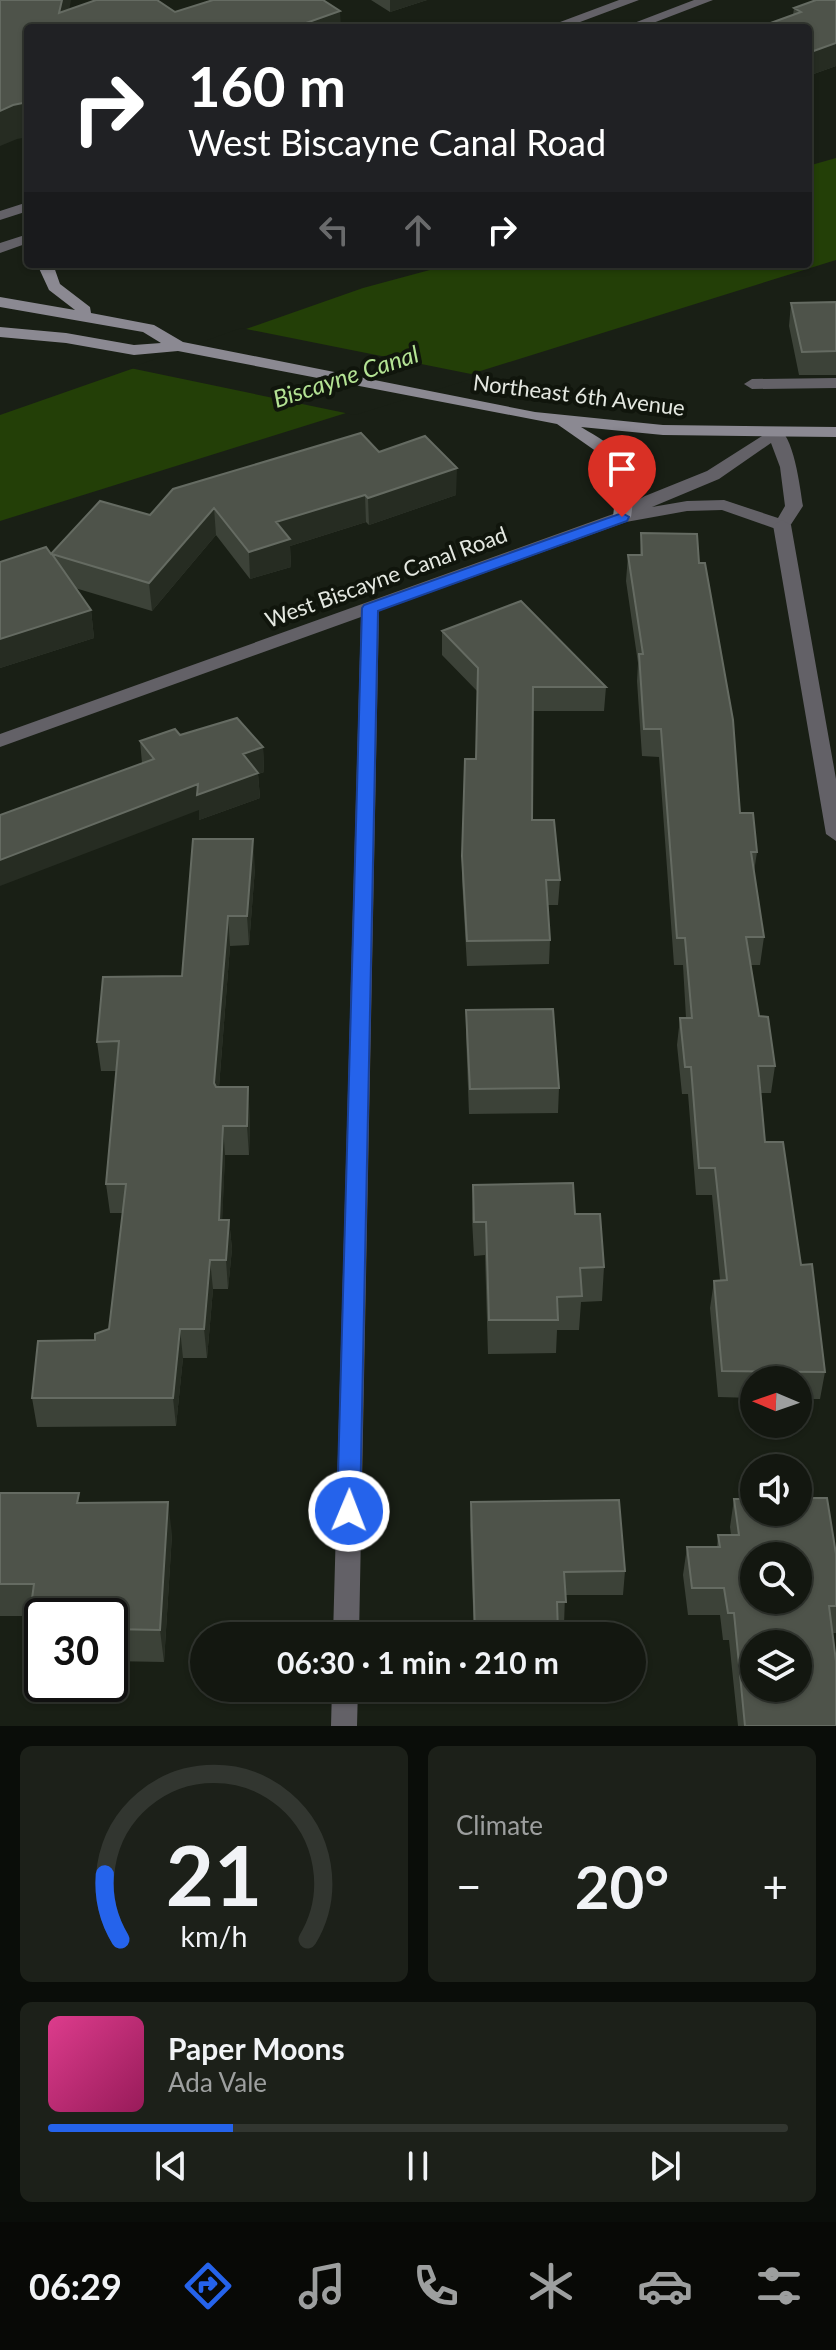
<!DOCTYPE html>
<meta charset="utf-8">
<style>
body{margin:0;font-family:Lato,sans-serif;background:#1c2019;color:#f1f3f6;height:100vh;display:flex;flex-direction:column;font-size:30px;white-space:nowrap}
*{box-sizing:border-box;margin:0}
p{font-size:26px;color:#9d9f9f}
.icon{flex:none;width:44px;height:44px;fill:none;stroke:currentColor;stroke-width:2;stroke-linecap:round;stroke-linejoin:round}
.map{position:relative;height:1726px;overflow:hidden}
.sheet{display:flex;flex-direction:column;gap:20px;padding:20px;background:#0a0d09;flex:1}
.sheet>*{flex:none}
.banner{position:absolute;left:24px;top:24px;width:788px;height:244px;border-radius:8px;box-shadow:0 2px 6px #0004,0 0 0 2px #323630;background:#202124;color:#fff;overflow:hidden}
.needle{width:52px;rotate:272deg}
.tools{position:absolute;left:740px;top:1366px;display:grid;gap:16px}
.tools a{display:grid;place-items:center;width:72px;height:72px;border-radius:50%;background:#131710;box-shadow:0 2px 6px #0004,0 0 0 2px #323630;font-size:40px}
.speed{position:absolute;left:24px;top:1598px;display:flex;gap:16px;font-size:40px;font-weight:700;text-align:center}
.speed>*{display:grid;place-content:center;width:104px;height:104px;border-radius:50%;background:#131710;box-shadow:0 2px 6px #0004,0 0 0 2px #323630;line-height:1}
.speed .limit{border:4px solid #111;border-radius:12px;background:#fff;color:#111}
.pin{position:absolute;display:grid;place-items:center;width:68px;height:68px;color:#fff;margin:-82px -34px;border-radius:50% 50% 50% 0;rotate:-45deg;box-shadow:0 0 8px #0007}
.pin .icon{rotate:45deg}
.me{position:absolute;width:88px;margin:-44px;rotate:1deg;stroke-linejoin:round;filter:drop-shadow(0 0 6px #0008)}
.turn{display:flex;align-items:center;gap:28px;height:168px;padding:0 32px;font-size:36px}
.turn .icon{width:104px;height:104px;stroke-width:2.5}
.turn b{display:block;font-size:56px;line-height:68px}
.lanes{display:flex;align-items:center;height:76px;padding:0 32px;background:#0003;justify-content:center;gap:40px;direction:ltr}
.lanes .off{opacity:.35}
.big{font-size:60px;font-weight:700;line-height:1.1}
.sheet .widget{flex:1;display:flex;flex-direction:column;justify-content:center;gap:12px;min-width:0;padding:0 28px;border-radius:12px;background:#1c2019}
.sheet .dial{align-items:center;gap:0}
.dial svg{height:208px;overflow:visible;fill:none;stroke:#323630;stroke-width:7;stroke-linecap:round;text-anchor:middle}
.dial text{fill:#f1f3f6;stroke:none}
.song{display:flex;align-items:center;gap:24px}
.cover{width:96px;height:96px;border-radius:12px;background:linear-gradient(135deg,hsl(330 70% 55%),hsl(330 70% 35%))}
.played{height:8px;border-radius:4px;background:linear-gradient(90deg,#2563eb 25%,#323630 25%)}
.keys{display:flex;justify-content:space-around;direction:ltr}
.heat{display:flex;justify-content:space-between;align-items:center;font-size:44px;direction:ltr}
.sheet .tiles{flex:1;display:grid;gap:20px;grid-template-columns:1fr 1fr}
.widget:last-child{grid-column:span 2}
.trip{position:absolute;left:190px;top:1622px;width:456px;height:80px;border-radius:40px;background:#131710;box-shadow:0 2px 6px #0004,0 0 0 2px #323630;font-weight:700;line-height:80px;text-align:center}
.tab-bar{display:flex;height:128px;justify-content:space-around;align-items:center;background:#080906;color:#9d9f9f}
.tab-bar .icon{width:56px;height:56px}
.tab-bar .selected{color:#2563eb}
.tab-bar b{font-size:36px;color:#f1f3f6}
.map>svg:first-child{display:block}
.water{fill:#233f07}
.pier{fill:#191f15}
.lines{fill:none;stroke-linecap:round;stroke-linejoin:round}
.service{fill:#636167;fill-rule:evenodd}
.minor{fill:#636167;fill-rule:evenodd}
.tertiary{fill:#636167;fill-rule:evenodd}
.secondary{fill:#8b8992;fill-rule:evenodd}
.wall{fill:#3c4238}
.shaded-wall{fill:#262c22}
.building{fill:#4e534a;stroke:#656b62;stroke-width:2;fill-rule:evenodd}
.route{fill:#2563eb;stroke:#184099;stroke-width:2}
.labels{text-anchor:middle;stroke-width:8;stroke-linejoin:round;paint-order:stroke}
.street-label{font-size:22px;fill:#e4e8e1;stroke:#10150c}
.water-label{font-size:24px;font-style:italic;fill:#b4e394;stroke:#10150c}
</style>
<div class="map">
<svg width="836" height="1726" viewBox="0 0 836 1726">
<rect width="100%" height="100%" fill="#191f15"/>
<path class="water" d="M836,158V260L0,521V415L363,288L452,264H808V166Z"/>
<path class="pier" d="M241,328L481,376L355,415L130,368Z"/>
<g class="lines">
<path class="service" d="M836,378V388L752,389L744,384L752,379Z"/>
<path class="minor" d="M776,427C794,433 800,488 803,506L788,529H776L722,510L687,511L626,522L379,611L359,1636H333L361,617L0,747V734L616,513L645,496L707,471ZM771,443L780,467L785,506L778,518L724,500L687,501L652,507L719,479Z
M332,1688H358L357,1726H331Z"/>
<path class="tertiary" d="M619,0H639L564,28H544Z
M694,0H713L640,28H621Z
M28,202V211L0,220V211Z
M28,234V243L0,253V243Z
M782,520L791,525L836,779V841L826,834L773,525Z"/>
<path class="secondary" d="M37,264H53L60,284L90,307L91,313L154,325L183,342L535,412L663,425L836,427V437L663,435L581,427C625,453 639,463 631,517L622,522L613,517L617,480L610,461L557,424L178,351L134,355L66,343L0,337V327L66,333L134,345L161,343L143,332L0,307V297L75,310L49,290Z"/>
</g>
<path class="wall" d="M371,0H427L390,12Z
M816,0L836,66L808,76V28L793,15L794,8Z
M836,302V375H799L789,326L791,303Z
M379,452L456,495L369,525L366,522L290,546L291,567L250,579L216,535L152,611L75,588L91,610L94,638L0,668V562L51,554L150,515Z
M641,533L699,563L740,813L757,852L754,872L764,937L760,965H750L759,1016L775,1066L771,1093H761L765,1142L801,1265L825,1372L820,1399H798V1380H754V1398L718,1397L710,1308L714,1281L720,1280L712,1195H696L688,1094H682L677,1045L680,1018H686L683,965H674L659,757L642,756L637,681L638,663L626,581L628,555H640Z
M442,631L606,687L604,711H532V820L560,880L558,905H548L550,940L549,964L467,966L462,880L465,759H476L478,692L442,655Z
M180,735L263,747L264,772L258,774L260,798L199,820V810L142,763L140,741Z
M255,868L249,945L230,946L219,1087L250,1116L249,1155H225L222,1220H229L232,1249L228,1289H213L207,1358H183L176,1426L37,1427L32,1398L95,1340L109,1329L123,1213H110L106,1184L116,1071H101L97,1042L182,976Z
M466,1010L559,1088L558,1113L469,1114L466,1035Z
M473,1185L575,1214L604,1267L602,1301L581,1302L579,1330H557L556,1353L488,1354L485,1255L474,1256L472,1219Z
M0,1493L80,1503L172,1534L164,1662L110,1661V1616H42V1660H35L28,1628L30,1616H0Z
M734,1499L836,1554V1633H832L836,1726H738L729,1640H723L720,1615H688L683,1575L687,1547H717L718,1535H731L730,1527Z
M471,1502L625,1571L623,1595H565L564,1626L558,1625L557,1636H474L470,1526Z"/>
<path class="shaded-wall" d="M62,0H71L66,28L59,13Z
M390,0H427L390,12Z
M340,11L341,28H292Z
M836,43V66L808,76V53Z
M28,102V137L17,139L0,146V111L13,105Z
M457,468L456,495L369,525L368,498Z
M365,495L366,522L290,546L291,567L250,579L249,552L276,522Z
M214,508L216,535L152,611L149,583Z
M91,610L94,638L0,668V639Z
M263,747L264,772L258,774L260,798L199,820V810L0,886V860L243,754Z
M253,839L255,868L249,945L247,916Z
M228,916L230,946L217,1112L214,1083Z
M248,1087L250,1116L249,1155L247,1126Z
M223,1126L225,1155L221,1249L219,1220Z
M229,1220L232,1249L228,1289L226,1260Z
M210,1260L213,1289L207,1358L204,1329Z
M180,1329L183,1358L176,1426L173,1398Z
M168,1502L172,1534L164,1662L160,1630Z"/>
<path class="building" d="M0,0H62L59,13L96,0H157L175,12L213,0H323L340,11L292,28H28V102L13,105L0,111Z
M816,0H836V43L808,53V28H757L801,12L794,8Z
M836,302V351L802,352L791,303Z
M361,433L379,452L425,436L457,468L368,498L365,495L276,522L290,539L249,552L214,508L149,583L52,554L91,610L0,639V562L46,547L51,554L100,501L150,515L173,489Z
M641,533L697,534L699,563H705L733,720L740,813H753L757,852H751L764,937H746L759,1016L768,1017L775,1066H758L765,1142H783L801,1265L812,1264L825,1372L722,1371L714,1281L727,1280L715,1168H699L691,1067H685L680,1018H692L685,938H677L661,729H644L639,654H643L628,555H642Z
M521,601L606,687H533L532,820H554L560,880H546L550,940L467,941L462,856L465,759H476L478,668L442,631Z
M237,718L263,747L243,754L258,773L197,795L198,784L0,860V815L154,759L140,741L175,729L180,735Z
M193,839H253L247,916H228L214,1083L216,1087H248L247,1126H223L219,1220H229L226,1260H210L204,1329H180L173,1398H32L38,1341L95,1340V1334L109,1329L126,1184H106L119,1041L97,1042L103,977L182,976Z
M553,1009L559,1088L470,1089L466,1010Z
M573,1183L575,1214H600L604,1267L580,1268L582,1296L557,1297L558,1320H489L486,1222H474L473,1185Z
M0,1493H79L77,1503L168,1502L160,1630L110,1629V1616H42V1628H28L34,1584H0Z
M798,1498H827L836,1554V1606H829L836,1661V1726H745L734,1613H728L724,1588H692L687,1547H720L718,1535H739L734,1499H754V1512H798ZM754,1556H798V1600H754ZM754,1644H798V1688H754Z
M619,1500L625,1571L564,1572L566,1602H557L558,1632L475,1634L471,1502Z"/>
<path class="route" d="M622,513L629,517L627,521L378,611L360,1511L357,1519L349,1521L341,1519L337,1511L362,608L364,605Z"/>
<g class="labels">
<g class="street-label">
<text transform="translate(579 395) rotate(7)" y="8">Northeast 6th Avenue</text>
<text transform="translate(386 577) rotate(-20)" y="8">West Biscayne Canal Road</text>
</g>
<g class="water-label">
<text transform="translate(346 377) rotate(-18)" y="8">Biscayne Canal</text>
</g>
</g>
</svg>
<div class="tools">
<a><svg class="needle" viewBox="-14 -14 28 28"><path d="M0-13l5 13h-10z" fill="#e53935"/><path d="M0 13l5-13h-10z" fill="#9d9f9f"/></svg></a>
<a><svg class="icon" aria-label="sound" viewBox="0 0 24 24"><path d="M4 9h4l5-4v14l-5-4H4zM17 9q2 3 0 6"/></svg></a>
<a><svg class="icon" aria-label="search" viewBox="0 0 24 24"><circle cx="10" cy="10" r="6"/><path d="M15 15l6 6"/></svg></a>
<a><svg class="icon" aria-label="layers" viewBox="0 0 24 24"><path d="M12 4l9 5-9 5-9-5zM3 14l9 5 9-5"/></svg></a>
</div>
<div class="speed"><div class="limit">30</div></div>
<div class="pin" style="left:622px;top:517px;background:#d93025"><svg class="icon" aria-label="arrive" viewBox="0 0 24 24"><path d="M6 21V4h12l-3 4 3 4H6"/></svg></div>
<svg class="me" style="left:349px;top:1511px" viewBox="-20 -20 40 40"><circle r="17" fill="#2563eb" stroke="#fff" stroke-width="3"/><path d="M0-11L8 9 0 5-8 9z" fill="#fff"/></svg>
<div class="trip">06:30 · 1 min · 210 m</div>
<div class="banner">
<div class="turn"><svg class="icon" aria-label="right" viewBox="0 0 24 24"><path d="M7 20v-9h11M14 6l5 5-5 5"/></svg><div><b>160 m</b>West Biscayne Canal Road</div></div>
<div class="lanes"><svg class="icon off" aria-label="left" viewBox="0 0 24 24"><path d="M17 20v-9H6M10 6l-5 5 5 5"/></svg><svg class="icon off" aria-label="ahead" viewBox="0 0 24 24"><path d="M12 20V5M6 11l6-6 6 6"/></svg><svg class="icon" aria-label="right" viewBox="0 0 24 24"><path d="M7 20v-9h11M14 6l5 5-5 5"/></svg></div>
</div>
</div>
<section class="sheet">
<div class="tiles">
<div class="widget dial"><svg viewBox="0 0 100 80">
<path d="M14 69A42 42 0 1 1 86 69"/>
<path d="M14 69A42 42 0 0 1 8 44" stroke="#2563eb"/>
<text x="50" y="56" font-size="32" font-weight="700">21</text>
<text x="50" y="72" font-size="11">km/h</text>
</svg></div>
<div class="widget"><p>Climate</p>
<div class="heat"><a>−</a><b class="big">20°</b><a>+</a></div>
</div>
<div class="widget">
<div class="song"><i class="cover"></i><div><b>Paper Moons</b><p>Ada Vale</p></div></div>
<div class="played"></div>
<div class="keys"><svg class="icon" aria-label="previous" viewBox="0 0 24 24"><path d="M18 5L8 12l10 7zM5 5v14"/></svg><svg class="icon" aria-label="pause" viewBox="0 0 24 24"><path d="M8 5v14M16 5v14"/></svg><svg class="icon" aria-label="next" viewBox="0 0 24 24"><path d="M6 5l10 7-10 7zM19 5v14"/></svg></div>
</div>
</div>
</section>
<nav class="tab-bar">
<b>06:29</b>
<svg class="icon selected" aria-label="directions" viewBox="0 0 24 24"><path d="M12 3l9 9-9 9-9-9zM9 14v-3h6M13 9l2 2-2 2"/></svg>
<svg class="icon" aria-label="music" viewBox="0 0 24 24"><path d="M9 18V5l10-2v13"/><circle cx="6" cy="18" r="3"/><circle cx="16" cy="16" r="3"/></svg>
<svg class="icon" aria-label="phone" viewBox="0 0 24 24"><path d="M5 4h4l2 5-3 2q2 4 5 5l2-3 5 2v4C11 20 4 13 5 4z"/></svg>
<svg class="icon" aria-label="climate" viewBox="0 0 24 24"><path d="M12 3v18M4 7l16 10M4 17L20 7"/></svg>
<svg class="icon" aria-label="car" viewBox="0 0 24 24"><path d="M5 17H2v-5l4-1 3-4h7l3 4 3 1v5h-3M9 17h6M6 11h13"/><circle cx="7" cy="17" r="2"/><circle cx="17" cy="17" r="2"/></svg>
<svg class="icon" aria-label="filters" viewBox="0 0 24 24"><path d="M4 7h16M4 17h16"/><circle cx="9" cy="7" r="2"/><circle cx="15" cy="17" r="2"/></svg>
</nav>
